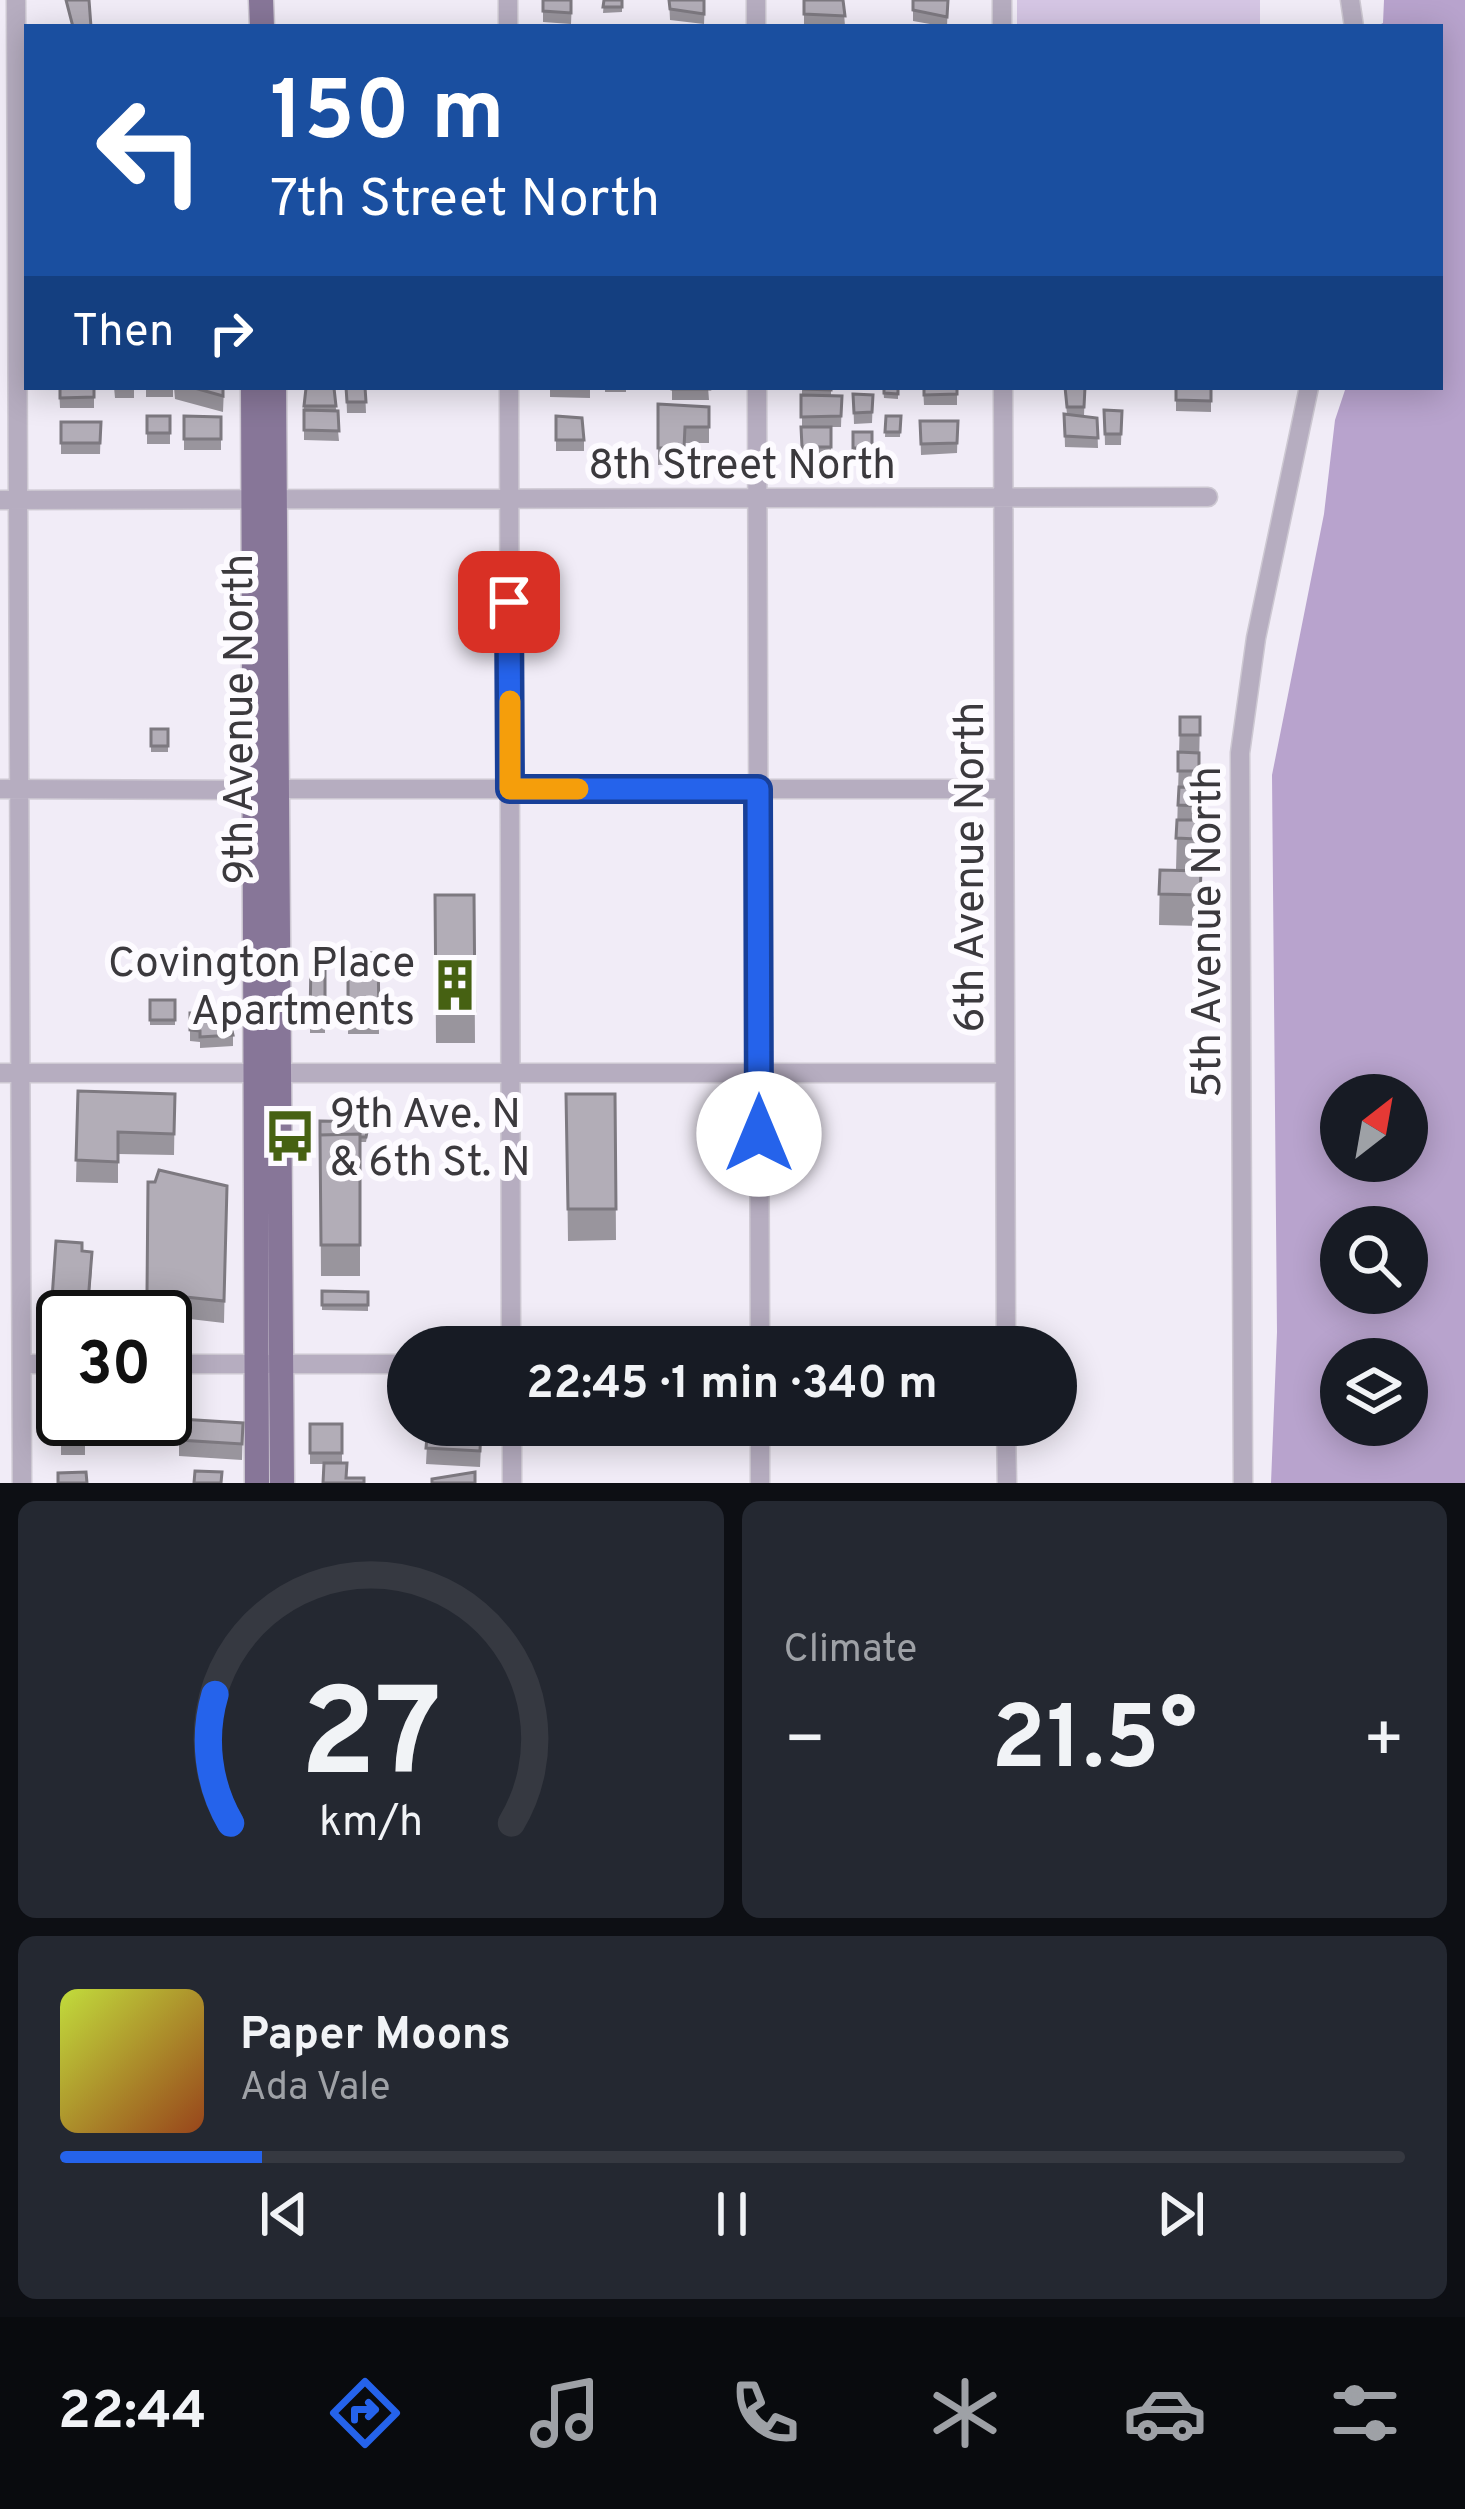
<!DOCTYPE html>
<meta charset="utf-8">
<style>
body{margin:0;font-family:Overpass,sans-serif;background:#242831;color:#f1f3f6;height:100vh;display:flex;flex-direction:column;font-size:45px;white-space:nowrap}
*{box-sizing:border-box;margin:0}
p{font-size:39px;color:#9ea1a6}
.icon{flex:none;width:66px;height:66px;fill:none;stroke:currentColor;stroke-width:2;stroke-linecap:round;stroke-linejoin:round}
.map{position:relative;height:1483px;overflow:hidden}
.details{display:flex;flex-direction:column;gap:18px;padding:18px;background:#0d0f14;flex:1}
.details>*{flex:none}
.hud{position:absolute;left:24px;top:24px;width:1419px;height:366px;border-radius:0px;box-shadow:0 6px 30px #0003;background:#1a4fa0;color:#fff;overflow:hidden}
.needle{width:78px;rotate:31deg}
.controls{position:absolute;left:1320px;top:1074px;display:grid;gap:24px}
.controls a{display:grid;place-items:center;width:108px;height:108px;border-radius:50%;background:#171b24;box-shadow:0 6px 30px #0003;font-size:60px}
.speed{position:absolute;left:36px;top:1290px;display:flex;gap:24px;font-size:60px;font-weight:700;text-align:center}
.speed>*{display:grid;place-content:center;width:156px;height:156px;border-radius:50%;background:#171b24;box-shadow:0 6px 30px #0003;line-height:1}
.speed .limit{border:6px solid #111;border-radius:18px;background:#fff;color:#111}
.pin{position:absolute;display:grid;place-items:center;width:102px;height:102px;color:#fff;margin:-51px;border-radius:24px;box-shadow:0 6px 18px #0006}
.me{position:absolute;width:132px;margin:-66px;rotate:0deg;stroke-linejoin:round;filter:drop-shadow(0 0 9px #0008)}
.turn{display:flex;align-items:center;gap:42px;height:252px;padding:0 48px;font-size:54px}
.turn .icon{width:156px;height:156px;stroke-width:2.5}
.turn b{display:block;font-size:84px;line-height:102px}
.then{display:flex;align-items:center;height:114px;padding:0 48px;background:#0003;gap:24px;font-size:45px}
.big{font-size:90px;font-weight:700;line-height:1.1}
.details .tile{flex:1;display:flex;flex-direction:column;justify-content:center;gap:18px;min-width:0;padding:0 42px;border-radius:18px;background:#242831}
.details .dial{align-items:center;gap:0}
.dial svg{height:312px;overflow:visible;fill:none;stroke:#363941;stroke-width:7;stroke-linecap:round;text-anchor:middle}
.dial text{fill:#f1f3f6;stroke:none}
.song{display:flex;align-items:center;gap:36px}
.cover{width:144px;height:144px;border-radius:18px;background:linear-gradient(135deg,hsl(70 70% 55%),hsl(20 70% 35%))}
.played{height:12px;border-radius:6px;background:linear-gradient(90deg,#2563eb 15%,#363941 15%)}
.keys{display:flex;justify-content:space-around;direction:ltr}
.heat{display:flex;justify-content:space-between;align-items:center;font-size:66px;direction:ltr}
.details .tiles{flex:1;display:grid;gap:18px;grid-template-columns:1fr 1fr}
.tile:last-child{grid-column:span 2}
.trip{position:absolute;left:387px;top:1326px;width:690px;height:120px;border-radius:60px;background:#171b24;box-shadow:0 6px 30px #0003;font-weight:700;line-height:120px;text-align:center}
.menu{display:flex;height:192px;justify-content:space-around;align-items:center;background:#090b0e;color:#9ea1a6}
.menu .icon{width:84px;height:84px}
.menu .active{color:#2563eb}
.menu b{font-size:54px;color:#f1f3f6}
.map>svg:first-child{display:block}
.green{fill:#d5c6e4}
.water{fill:#b8a3cd;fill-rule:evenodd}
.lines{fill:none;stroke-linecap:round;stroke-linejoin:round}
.minor-casing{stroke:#cdc8d2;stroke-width:21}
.major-casing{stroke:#cdc8d2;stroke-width:27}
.minor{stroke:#b6adc0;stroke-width:18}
.major{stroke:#877698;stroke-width:24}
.wall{fill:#99959d}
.building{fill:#b2adb7;stroke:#7d7980;stroke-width:3}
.route-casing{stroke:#184099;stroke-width:30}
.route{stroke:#2563eb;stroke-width:21}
.slow{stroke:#f59e0b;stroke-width:21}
.labels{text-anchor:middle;stroke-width:12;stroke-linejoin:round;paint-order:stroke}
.street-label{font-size:42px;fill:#3b393d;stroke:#fdfbff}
.poi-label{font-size:42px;fill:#3b393d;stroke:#fdfbff;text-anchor:end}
</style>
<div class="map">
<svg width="1465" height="1483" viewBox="0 0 1465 1483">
<rect width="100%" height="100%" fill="#f1ecf7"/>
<path class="green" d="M1017,0H1260V27H1017Z"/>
<path class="water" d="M1384,0H1465V1483H1271L1277,1332L1272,775L1324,514L1335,420L1346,387H1440V27H1375L1383,23ZM1341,1095H1407V1161H1341ZM1341,1227H1407V1293H1341ZM1341,1359H1407V1425H1341Z"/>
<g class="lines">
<g class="minor-casing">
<path id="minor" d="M16,0L22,1483
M508,0V27
M756,0V27
M1002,0V27
M1350,0L1354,27
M509,387L511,1347
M757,387L760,1347
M1003,387L1006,1347
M0,500L1208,497
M0,789L255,790
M275,789H1004
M0,1073H1005
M24,1364H63
M165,1364H408
M512,1425V1483
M760,1425V1483
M1006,1425L1007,1483
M1243,1483L1240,753L1256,638L1309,387"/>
</g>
<g class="major-casing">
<path id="major" d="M261,0L262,27
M253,387L257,1483
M274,387L282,1483"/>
</g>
<use href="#minor" class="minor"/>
<use href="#major" class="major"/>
</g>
<path class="wall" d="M543,0H572L571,24L543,22Z
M604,0H622V12L603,13Z
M669,0H705L704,24L670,20Z
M804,0H843L845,26L804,25Z
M913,0H948L947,27L913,21Z
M59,387H94V408H60Z
M114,387H134V398H115Z
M146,387H173V397H146Z
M174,387H224L223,412L175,399Z
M346,387H365L366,413H347Z
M550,387H590V398L550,397Z
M605,387H626V392H605Z
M672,387H708L709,400H672Z
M802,387H831V395L842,396L841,427H831V458H802Z
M883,387H898V399L884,398Z
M923,387H957V405H924Z
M1064,387H1085L1084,416L1097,418L1098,448L1065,447L1064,414H1067Z
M1176,387H1211V412L1176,411Z
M334,388L339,441L304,440V406Z
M853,394L873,395L872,423L854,424Z
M658,404L709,407V443H685L684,464L658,465Z
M1104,410L1122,411L1121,445H1105Z
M147,416H170V444H147Z
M184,416L221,417V450H184Z
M556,416L584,440V451H556Z
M886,416H901L900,437H885Z
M920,421H958L957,453L921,455Z
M61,422H101L100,454H61Z
M853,432H872V459H853Z
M1180,717H1200L1197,870H1176Z
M151,729H168V752H151Z
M1160,870L1201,871L1200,926L1159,925Z
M435,895H474L475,1043H436Z
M348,953H378L379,1034H348Z
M311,958L325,959V1033H310Z
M150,1000H175V1025H150Z
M190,1013L233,1035V1046L200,1048V1042L190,1041Z
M78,1091L175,1094L174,1155L118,1154V1183L76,1182Z
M566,1094H615L616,1240L568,1241Z
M320,1121L369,1127L366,1142H360V1276H321Z
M148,1182L227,1186L224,1323L147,1314Z
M82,1251L92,1268L88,1317L52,1315V1299Z
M322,1291L368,1292V1311L322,1310Z
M165,1372L188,1373L187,1419L243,1423L242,1460L179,1456V1432L155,1430V1419H165Z
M57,1405L95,1419V1425H98V1446H85V1455H61V1431H57Z
M310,1424H342V1463L347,1478L323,1483L324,1464H310Z
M428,1425H482L480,1467L426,1464Z"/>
<path class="building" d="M66,0H89L91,27H73Z
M543,0H571V13L543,11Z
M604,0H622V7H603Z
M669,0H704V14L670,9Z
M804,0H843L845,16L804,14Z
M913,0H948L947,17L913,10Z
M60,387H94V397L60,398Z
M191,387H223V396Z
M346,387H365L366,402H347Z
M672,387H708L709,389H672Z
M804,387H831V390L804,389Z
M884,387H898V394L884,393Z
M924,387H957V394L924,395Z
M1065,387H1085L1084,407H1067Z
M1176,387H1211V401L1176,400Z
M306,388H334L336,406H304Z
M853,394L873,395L872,412L854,413Z
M801,395L842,396L841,416L801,417Z
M658,404L709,407V427H685L684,448H658Z
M304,410L338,411L339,431L304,430Z
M1104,410L1122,411L1121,434H1105Z
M1064,414L1097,418L1098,438L1065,436Z
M147,416H170V433H147Z
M184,416L221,417V439H184Z
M556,416L582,418L584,440H556Z
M886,416H901L900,432H885Z
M920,421H958L957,443L921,444Z
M61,422H101L100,443H61Z
M801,427H831V447H802Z
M853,432H872V448H853Z
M1180,717H1200V735H1180Z
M151,729H168V746H151Z
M1178,752L1199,753V771H1178Z
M1179,787L1199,788L1198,806L1178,805Z
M1177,820H1197V839L1176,838Z
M1160,870L1201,871L1200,895L1159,894Z
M435,895H474L475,1011H436Z
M348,953H378L379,1018H348Z
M311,958L325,959V1022H310Z
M150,1000H175V1020H150Z
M201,1004L227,1009L233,1035L200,1037V1031L190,1030V1013H200Z
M78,1091L175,1094L174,1134L118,1132V1162L76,1160Z
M566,1094H615L616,1209H568Z
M320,1121L369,1122L366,1137H360V1134L320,1135Z
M360,1134V1245H321L320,1135Z
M159,1170L227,1186L224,1301L147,1293L148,1182H155Z
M56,1241L82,1243V1251L92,1252L88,1302L52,1299Z
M322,1291L368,1292V1305H322Z
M165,1372L188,1373L186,1416L165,1415Z
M57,1405H63V1419L95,1420H57Z
M180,1419L243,1423L242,1444L179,1440Z
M310,1424H342V1453H310Z
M61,1425H98V1436H85V1444H61Z
M428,1425H481L480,1451L426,1448Z
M324,1463H347L346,1478H364V1483H323Z
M195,1471L222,1472L221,1483H194Z
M86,1472L87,1483H58V1473Z
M475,1472V1483H432V1479Z"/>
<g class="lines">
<g class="route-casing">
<path id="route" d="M509,602L510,789H758L759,1134"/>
</g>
<use href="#route" class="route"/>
<path class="slow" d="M510,701V789H578"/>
</g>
<defs>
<g id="building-bare" transform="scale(4.14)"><path d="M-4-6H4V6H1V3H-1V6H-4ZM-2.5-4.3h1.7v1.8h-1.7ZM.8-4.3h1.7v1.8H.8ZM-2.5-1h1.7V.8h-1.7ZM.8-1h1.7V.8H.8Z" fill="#466112" stroke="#fdfbff" stroke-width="2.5" paint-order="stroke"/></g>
<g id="bus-bare" transform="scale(4.14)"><path d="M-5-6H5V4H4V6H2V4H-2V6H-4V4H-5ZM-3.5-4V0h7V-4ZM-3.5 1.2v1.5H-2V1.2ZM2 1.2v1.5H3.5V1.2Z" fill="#466112" stroke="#fdfbff" stroke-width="2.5" paint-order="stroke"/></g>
</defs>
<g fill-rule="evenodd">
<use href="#building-bare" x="455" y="985"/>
<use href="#bus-bare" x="290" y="1136"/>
</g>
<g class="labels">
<g class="street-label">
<text x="742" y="478">8th Street North</text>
<text transform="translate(237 719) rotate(-90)" y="15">9th Avenue North</text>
<text transform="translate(968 867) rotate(-90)" y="15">6th Avenue North</text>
<text transform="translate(1205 932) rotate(-90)" y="15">5th Avenue North</text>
</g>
<g class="poi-label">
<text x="415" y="976">Covington Place<tspan x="415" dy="48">Apartments</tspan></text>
<text x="330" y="1127" text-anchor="start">9th Ave. N<tspan x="330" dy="48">&amp; 6th St. N</tspan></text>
</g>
</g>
</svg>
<div class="controls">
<a><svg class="needle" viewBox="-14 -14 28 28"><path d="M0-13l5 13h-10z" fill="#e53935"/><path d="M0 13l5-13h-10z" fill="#9ea1a6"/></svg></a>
<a><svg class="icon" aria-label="search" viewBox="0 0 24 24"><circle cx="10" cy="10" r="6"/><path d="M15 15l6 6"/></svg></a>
<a><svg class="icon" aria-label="layers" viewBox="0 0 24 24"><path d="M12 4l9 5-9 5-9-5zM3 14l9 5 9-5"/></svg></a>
</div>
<div class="speed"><div class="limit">30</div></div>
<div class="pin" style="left:509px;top:602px;background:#d93025"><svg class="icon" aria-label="arrive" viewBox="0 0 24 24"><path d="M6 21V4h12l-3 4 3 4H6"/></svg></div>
<svg class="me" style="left:759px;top:1134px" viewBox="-20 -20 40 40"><circle r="19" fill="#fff"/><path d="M0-13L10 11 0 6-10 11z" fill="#2563eb"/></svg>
<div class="trip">22:45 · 1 min · 340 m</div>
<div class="hud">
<div class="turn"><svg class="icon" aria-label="left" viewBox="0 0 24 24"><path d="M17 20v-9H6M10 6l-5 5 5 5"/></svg><div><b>150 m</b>7th Street North</div></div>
<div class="then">Then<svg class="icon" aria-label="right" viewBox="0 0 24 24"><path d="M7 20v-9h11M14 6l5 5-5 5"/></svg></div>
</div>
</div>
<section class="details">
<div class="tiles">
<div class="tile dial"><svg viewBox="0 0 100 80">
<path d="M14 69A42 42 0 1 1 86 69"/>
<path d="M14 69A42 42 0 0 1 10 36" stroke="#2563eb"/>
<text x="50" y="56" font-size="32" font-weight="700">27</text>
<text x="50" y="72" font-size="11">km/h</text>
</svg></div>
<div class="tile"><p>Climate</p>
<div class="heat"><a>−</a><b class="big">21.5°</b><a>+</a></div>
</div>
<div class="tile">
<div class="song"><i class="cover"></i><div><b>Paper Moons</b><p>Ada Vale</p></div></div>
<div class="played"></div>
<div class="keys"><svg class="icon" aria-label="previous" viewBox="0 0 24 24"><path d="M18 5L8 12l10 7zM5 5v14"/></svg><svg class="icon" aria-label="pause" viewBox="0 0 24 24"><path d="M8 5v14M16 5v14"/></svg><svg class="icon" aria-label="next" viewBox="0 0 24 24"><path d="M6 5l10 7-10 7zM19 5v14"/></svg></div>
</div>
</div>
</section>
<nav class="menu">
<b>22:44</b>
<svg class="icon active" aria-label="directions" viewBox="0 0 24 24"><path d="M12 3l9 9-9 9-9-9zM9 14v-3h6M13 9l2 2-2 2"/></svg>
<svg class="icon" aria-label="music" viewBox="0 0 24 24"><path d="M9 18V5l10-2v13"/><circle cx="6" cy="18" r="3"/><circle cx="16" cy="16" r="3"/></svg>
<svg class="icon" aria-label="phone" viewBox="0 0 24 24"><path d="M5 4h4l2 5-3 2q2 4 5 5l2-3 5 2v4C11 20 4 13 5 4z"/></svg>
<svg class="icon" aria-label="climate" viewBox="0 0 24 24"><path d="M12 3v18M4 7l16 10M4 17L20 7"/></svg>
<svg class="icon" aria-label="car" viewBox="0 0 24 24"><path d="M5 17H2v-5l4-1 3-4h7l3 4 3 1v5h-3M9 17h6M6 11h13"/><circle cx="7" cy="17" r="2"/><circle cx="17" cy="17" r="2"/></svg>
<svg class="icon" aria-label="filters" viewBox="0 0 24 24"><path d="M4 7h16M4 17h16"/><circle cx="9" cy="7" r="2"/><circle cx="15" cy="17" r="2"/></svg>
</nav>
